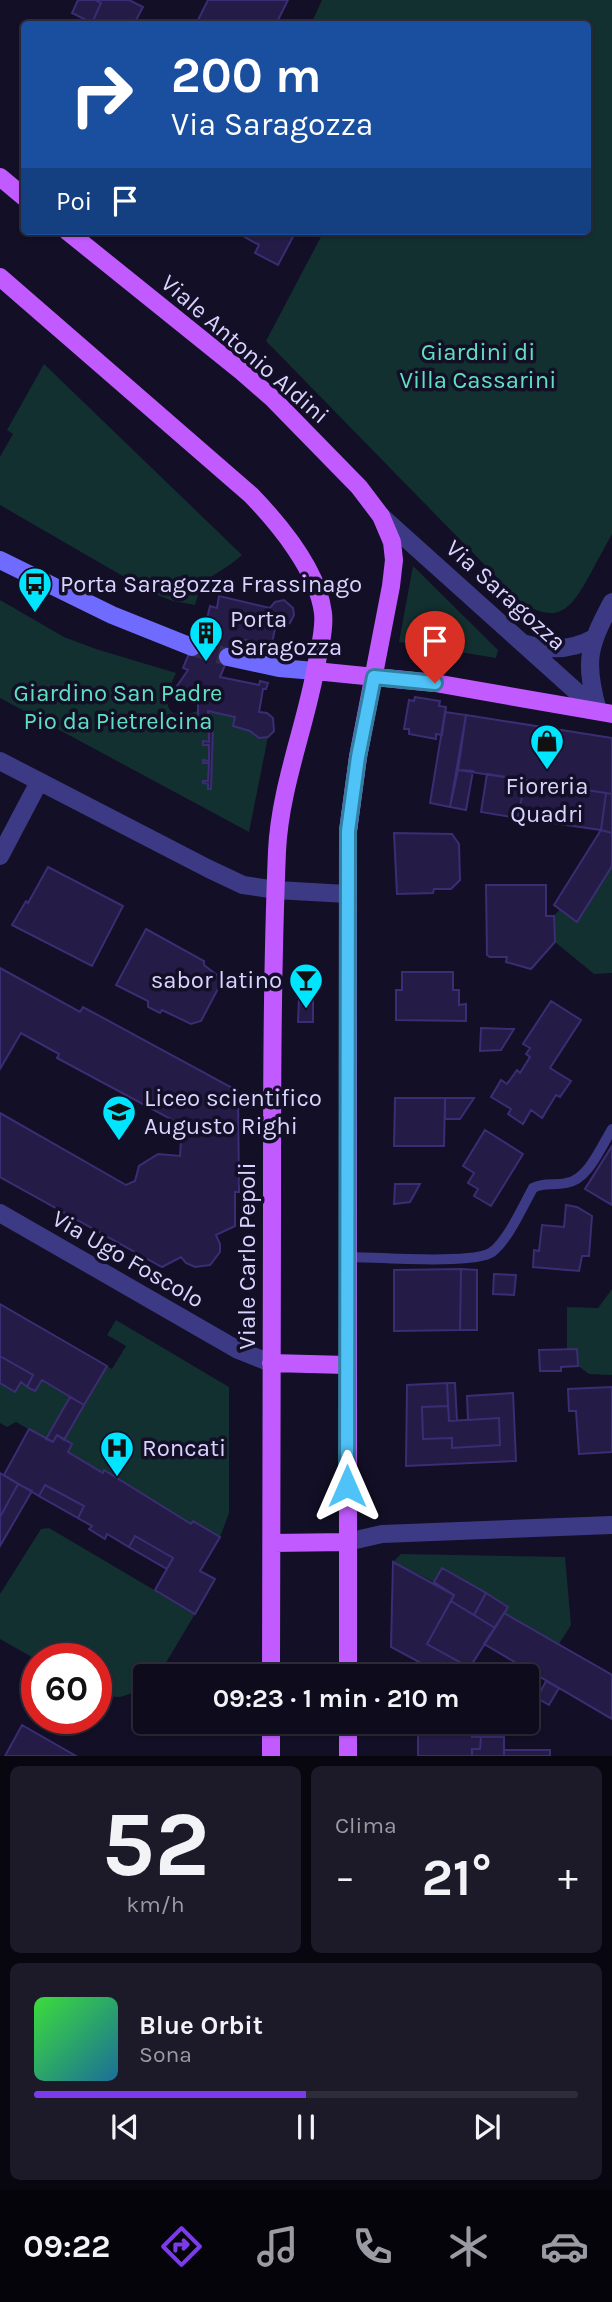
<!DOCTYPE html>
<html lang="it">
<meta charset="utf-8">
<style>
body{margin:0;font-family:Karla,sans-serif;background:#1c1929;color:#f1f3f6;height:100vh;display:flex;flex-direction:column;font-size:26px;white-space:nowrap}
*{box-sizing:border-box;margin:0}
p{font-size:23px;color:#9b9ba3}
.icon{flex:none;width:38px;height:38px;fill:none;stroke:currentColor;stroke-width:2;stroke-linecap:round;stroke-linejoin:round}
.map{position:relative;height:1756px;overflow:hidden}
.sheet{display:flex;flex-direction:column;gap:10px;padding:10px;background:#08060f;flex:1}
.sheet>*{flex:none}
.hud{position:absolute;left:21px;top:21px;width:570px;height:214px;border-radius:7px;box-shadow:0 2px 5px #0004,0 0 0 2px #2e2b3b;background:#1a4fa0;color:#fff;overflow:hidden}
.speed{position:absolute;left:21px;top:1643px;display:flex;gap:14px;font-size:35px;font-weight:700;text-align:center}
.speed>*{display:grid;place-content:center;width:91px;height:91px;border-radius:50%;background:#0e0b1c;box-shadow:0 2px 5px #0004,0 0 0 2px #2e2b3b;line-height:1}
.speed .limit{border:10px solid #d22;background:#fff;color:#111}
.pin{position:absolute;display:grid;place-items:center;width:60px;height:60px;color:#fff;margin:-72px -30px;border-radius:50% 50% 50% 0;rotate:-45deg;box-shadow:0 0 7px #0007}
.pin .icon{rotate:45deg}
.me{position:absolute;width:77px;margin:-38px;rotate:0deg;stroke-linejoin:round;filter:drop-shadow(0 0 5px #0008)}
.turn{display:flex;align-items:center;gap:24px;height:147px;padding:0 35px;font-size:32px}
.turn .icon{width:91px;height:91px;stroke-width:2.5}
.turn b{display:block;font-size:49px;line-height:60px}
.then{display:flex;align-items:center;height:66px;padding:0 35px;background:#0003;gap:14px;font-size:26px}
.big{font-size:52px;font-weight:700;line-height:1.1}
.sheet .tile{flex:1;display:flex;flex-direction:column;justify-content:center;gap:10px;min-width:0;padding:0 24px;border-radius:10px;background:#1c1929}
.sheet .dial{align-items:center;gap:0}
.dial b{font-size:91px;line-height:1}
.song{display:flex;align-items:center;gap:21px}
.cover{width:84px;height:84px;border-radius:10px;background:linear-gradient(135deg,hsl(120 70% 55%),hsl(200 70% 35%))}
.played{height:7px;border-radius:4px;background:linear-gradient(90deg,#7c3aed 50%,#2e2b3b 50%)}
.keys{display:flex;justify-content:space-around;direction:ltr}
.heat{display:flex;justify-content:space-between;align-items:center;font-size:38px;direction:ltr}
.sheet .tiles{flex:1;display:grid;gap:10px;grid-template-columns:1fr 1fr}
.tile:last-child{grid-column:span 2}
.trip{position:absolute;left:133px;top:1664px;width:406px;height:70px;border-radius:7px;background:#0e0b1c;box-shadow:0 2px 5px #0004,0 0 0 2px #2e2b3b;font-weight:700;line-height:70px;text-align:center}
.menu{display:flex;height:112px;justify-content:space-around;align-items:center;background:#06040b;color:#9b9ba3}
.menu .icon{width:49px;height:49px}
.menu .active{color:#7c3aed}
.menu b{font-size:32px;color:#f1f3f6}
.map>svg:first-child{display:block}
.green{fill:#12302f}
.building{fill:#241b47;stroke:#3b2d73;stroke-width:2}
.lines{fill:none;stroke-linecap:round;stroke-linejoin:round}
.secondary-tunnel{stroke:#312d47;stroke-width:18;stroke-dasharray:18 9;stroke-linecap:butt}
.lane{stroke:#3d3a85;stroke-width:10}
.street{stroke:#3d3a85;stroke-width:18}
.secondary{stroke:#6f6bff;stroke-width:18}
.primary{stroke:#c25bff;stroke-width:18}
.route-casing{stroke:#337fa1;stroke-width:18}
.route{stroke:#4fc3f7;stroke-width:12}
.labels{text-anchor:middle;stroke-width:7;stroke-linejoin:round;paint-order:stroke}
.street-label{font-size:24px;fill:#d9d4ff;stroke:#130f26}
.park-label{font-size:24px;fill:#5fe0c0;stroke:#130f26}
.poi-label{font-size:24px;fill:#d9d4ff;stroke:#130f26;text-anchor:start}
</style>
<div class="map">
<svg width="612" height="1756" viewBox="0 0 612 1756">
<rect width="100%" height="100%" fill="#130f26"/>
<path class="green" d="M322,0H612V534C604,549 596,563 588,578C570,611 556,625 520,601L266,341L324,231H588V24H311Z
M44,364L242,555C229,567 214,574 201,584L195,605L173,601L152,593L0,505V457L13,434L7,430Z
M413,566L498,650L496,658L399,642Z
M0,600L64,637L96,649L176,673C164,698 160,724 198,711V718L208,717V711L235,717L233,726L250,731L258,738L268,737L249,832L0,698Z
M612,866V973L594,974L555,942L554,916L560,909L577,922Z
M612,1289V1375L589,1374L578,1366L577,1349H567V1307L598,1308Z
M116,1320L229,1387V1513L220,1537L193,1521L191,1524L105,1470L103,1473L68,1452L72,1444L64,1440L107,1366L112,1369L126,1346L107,1335Z
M42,1380L70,1397L46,1439L16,1422L7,1427L0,1423V1383L15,1392L21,1382L35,1391Z
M49,1528L195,1614L158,1676H145V1688L143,1690L120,1697L98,1696L96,1695V1659L37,1660L0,1639V1594L41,1529Z
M401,1554L565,1557L571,1625L559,1644L504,1613L508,1606L442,1568L434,1582L393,1562Z"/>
<path class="building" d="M78,0H95L101,3L92,23L72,13Z
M95,0H129L143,7L134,24H96L92,23L101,3Z
M208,0H288L276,24H202L197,22Z
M234,231H296L278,265L255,253L259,245Z
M219,596L270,608L275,602L284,600L293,608L294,615L290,623L282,626L276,624L272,643L276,644L275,650L268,649V645L236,638L220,677L259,685L260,681L268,683L266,689H263L259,712L267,713L273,718L274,731L268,737L259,738L250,731L233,726L235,717L208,711V717L198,718V700L177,686L188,670L183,668L202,622L206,623L210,606L217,608Z
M415,697L440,701L439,706L446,707L442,735L436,734V739L409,734V729H404L409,700L414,701Z
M445,712L466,715L450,807L430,803Z
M466,715L612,738V794L458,770Z
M209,727H213L211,789H208V784L203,783V781H208L209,763H203V760L209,761V745H203V741L209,742Z
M458,770L473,771L466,810L450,807Z
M487,774L525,780L518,818L481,812Z
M525,780L606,793L601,830L518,818Z
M606,793L612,794V833L601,830Z
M601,830L612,833V866L577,922L554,905Z
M394,833L452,834L459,844L460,880L451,889H434L433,893L397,894Z
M48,867L123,906L92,966L12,925L26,901L28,903Z
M486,885H546V916H554L555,942L531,969L506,962L507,957H490L487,955Z
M146,929L204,961V965L221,978V983L201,1021L191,1024L162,1010L160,1013L148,1007V1001L116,985Z
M0,968L80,1012L83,1007L238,1091L239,1192H235V1226L216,1235L220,1244V1252L210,1265L195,1267L186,1263L181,1257L162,1267L0,1177V1113L126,1185L135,1181L139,1166L158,1154L180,1156L182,1125L57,1058L59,1054L21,1033L0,1069Z
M402,972H453V990H459V1005L466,1004V1021L396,1020V990H402Z
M299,998H313V1022H298Z
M551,1001L581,1020L550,1068L571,1081L560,1097L556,1095L542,1118L531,1110L523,1124L508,1114L511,1109L491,1097L501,1080L507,1084L517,1070L520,1073L530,1057L526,1054L530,1048L523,1044Z
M481,1028L514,1029L501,1050L480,1051Z
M395,1098H445L444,1146H394Z
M445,1098H474L460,1119H445Z
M485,1130L523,1154L491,1206L474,1196L478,1189L468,1183L474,1173L463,1166Z
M612,1146V1205L585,1189Z
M395,1184H420L410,1202L394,1204Z
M566,1205L577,1207L592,1216L589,1256H582L579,1271L533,1267L534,1250L539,1251L542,1225L564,1227Z
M461,1269L477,1270V1330H460Z
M461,1269L460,1330L394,1331V1270Z
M494,1274L516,1275L514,1295L493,1294Z
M0,1304L107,1366L84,1405L42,1380L35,1391L27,1387L33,1375L0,1356Z
M577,1349L578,1366L561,1367V1371H540L539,1350Z
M0,1356L33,1375L27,1387L21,1382L15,1392L0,1383Z
M447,1383L448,1406L422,1407L423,1439L452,1438V1448L500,1445L499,1418L468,1420L467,1396L513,1393L516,1461L406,1466L407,1385Z
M447,1383H455L457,1421H449Z
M612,1387V1452L579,1454L576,1411H569L568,1389Z
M70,1397L84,1405L64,1440L57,1435L53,1442L46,1439Z
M448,1406L449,1421L499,1418L500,1445L452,1448V1438L423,1439L422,1407Z
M29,1429L53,1442L57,1435L72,1444L68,1452L103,1473L104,1470L191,1524L193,1521L220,1537L200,1571L215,1579L195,1614L155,1590L173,1558L135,1536L129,1547L107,1534L105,1539L89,1529L92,1526L78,1518L84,1506L45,1485L39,1496L4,1475Z
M0,1473L18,1484L0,1517Z
M18,1484L32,1491L0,1546V1517Z
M45,1485L84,1506L78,1518L39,1496Z
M135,1536L173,1558L167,1569L129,1547Z
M393,1562L454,1595L427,1644L463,1664L455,1676H445L391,1647Z
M442,1568L486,1593L474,1615L451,1601L454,1595L434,1582Z
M486,1593L508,1607L495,1628L474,1615Z
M451,1601L495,1628L468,1670L462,1666L463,1664L427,1644Z
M504,1613L612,1675V1719L484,1644Z
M546,1681L559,1688L549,1705L537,1698Z
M22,1725L76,1756H5Z
M418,1729H472V1737H481L480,1749H472V1756H418Z
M481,1737H504V1756H472V1749H480Z
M504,1750H550V1756H504Z"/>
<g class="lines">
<path class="secondary-tunnel" d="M192,647L228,657"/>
<path class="lane" d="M347,1257C373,1257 475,1265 492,1252C508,1240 523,1206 533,1188C544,1182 554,1186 566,1183C588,1180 601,1147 612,1129"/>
<path class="street" d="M381,516L598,711
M523,643C548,651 571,651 594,638
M598,711C584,661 588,647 612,602
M0,761L209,869L243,885L276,890L347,894
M0,856L39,782
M0,1213L238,1350L271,1363
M347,1542L382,1534L612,1525"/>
<path class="secondary" d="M0,560L112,615L192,647
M228,657L279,668L315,671"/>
<path class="primary" d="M0,177L24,197
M67,231L241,371L272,398L359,487L381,516L392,542L394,560L391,586L358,757L348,831V1676
M0,277L251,495C279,524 318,571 323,613C325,630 319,649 316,667C305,728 280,788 277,851C272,972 272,1093 272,1215C272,1369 272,1523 271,1676
M315,671L435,683L612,714
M271,1363L347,1365
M272,1543L347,1542
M348,1722V1756
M271,1756V1722"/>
</g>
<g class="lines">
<g class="route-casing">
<path id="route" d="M347,1486L348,831L358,757L374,677L435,683"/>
</g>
<use href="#route" class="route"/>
</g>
<defs>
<g id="bus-pin" transform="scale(1.75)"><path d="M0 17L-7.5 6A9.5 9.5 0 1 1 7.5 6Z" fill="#00e5ff" stroke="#130f26"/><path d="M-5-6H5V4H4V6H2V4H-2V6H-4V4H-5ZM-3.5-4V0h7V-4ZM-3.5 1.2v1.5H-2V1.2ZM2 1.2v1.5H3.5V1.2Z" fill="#111"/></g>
<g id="building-pin" transform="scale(1.75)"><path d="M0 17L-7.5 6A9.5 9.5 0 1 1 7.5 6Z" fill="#00e5ff" stroke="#130f26"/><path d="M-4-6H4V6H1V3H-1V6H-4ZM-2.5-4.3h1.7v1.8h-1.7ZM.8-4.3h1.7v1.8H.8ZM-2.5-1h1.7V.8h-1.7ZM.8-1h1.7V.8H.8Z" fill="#111"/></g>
<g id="shop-pin" transform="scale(1.75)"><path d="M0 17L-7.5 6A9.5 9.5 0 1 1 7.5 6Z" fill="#00e5ff" stroke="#130f26"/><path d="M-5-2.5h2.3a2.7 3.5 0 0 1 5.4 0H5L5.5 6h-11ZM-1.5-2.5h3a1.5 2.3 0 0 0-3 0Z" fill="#111"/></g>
<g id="bar-pin" transform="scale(1.75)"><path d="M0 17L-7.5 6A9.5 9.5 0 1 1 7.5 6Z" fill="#00e5ff" stroke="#130f26"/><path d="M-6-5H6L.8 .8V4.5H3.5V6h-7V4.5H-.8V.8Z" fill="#111"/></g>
<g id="school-pin" transform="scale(1.75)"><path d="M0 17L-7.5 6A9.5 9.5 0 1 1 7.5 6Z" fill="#00e5ff" stroke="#130f26"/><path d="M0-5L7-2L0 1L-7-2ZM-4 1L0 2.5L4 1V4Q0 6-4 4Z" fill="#111"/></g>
<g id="hospital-pin" transform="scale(1.75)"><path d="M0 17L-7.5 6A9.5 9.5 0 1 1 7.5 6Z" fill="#00e5ff" stroke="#130f26"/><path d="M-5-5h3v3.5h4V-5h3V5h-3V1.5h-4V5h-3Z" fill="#111"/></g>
</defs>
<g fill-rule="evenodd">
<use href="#bus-pin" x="35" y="584"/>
<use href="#building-pin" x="206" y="633"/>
<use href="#shop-pin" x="547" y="741"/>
<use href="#bar-pin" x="306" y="980"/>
<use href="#school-pin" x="119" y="1112"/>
<use href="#hospital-pin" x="117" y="1448"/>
</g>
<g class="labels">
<g class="street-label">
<text transform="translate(245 349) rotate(41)" y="8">Viale Antonio Aldini</text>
<text transform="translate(506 595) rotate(42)" y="8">Via Saragozza</text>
<text transform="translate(247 1256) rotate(-90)" y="8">Viale Carlo Pepoli</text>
<text transform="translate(128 1259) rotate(30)" y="8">Via Ugo Foscolo</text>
</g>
<g class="park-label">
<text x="478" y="360">Giardini di<tspan x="478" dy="28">Villa Cassarini</tspan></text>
<text x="118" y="701">Giardino San Padre<tspan x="118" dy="28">Pio da Pietrelcina</tspan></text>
</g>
<g class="poi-label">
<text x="60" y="592">Porta Saragozza Frassinago</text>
<text x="230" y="627">Porta<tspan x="230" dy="28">Saragozza</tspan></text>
<text x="547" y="794" text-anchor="middle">Fioreria<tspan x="547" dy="28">Quadri</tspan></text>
<text x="282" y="988" text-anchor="end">sabor latino</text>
<text x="144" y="1106">Liceo scientifico<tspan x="144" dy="28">Augusto Righi</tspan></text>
<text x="142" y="1456">Roncati</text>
</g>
</g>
</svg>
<div class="speed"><div class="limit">60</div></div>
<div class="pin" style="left:435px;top:683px;background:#d93025"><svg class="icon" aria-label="arrive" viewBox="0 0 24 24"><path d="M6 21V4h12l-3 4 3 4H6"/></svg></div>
<svg class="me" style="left:347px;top:1486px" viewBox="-20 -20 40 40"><path d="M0-17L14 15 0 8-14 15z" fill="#4fc3f7" stroke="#fff" stroke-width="4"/></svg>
<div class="trip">09:23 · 1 min · 210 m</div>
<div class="hud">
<div class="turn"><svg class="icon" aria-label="right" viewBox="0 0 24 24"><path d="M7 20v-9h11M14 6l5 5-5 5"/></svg><div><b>200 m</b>Via Saragozza</div></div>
<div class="then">Poi<svg class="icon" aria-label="arrive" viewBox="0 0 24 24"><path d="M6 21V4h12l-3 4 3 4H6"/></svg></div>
</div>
</div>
<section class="sheet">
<div class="tiles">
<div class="tile dial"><b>52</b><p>km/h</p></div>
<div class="tile"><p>Clima</p>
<div class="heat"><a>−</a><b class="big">21°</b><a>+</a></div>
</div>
<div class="tile">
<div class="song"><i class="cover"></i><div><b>Blue Orbit</b><p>Sona</p></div></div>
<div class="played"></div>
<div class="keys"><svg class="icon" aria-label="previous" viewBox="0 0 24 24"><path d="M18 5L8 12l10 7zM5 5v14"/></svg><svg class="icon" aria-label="pause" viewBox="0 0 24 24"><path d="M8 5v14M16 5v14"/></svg><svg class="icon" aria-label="next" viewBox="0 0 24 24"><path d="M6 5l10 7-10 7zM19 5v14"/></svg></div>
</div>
</div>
</section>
<nav class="menu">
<b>09:22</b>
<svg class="icon active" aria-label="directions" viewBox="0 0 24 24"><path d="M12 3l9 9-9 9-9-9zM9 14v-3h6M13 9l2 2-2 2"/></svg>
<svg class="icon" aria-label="music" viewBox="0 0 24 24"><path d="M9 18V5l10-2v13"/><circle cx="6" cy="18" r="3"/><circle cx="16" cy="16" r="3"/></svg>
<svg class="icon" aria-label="phone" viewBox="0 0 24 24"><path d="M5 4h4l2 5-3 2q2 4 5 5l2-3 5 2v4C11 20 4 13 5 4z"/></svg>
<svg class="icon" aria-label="climate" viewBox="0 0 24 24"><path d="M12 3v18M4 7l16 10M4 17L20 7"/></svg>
<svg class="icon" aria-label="car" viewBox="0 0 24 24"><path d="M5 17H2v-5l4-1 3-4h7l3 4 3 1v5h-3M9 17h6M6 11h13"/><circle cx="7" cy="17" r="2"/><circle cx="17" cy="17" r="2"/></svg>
</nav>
